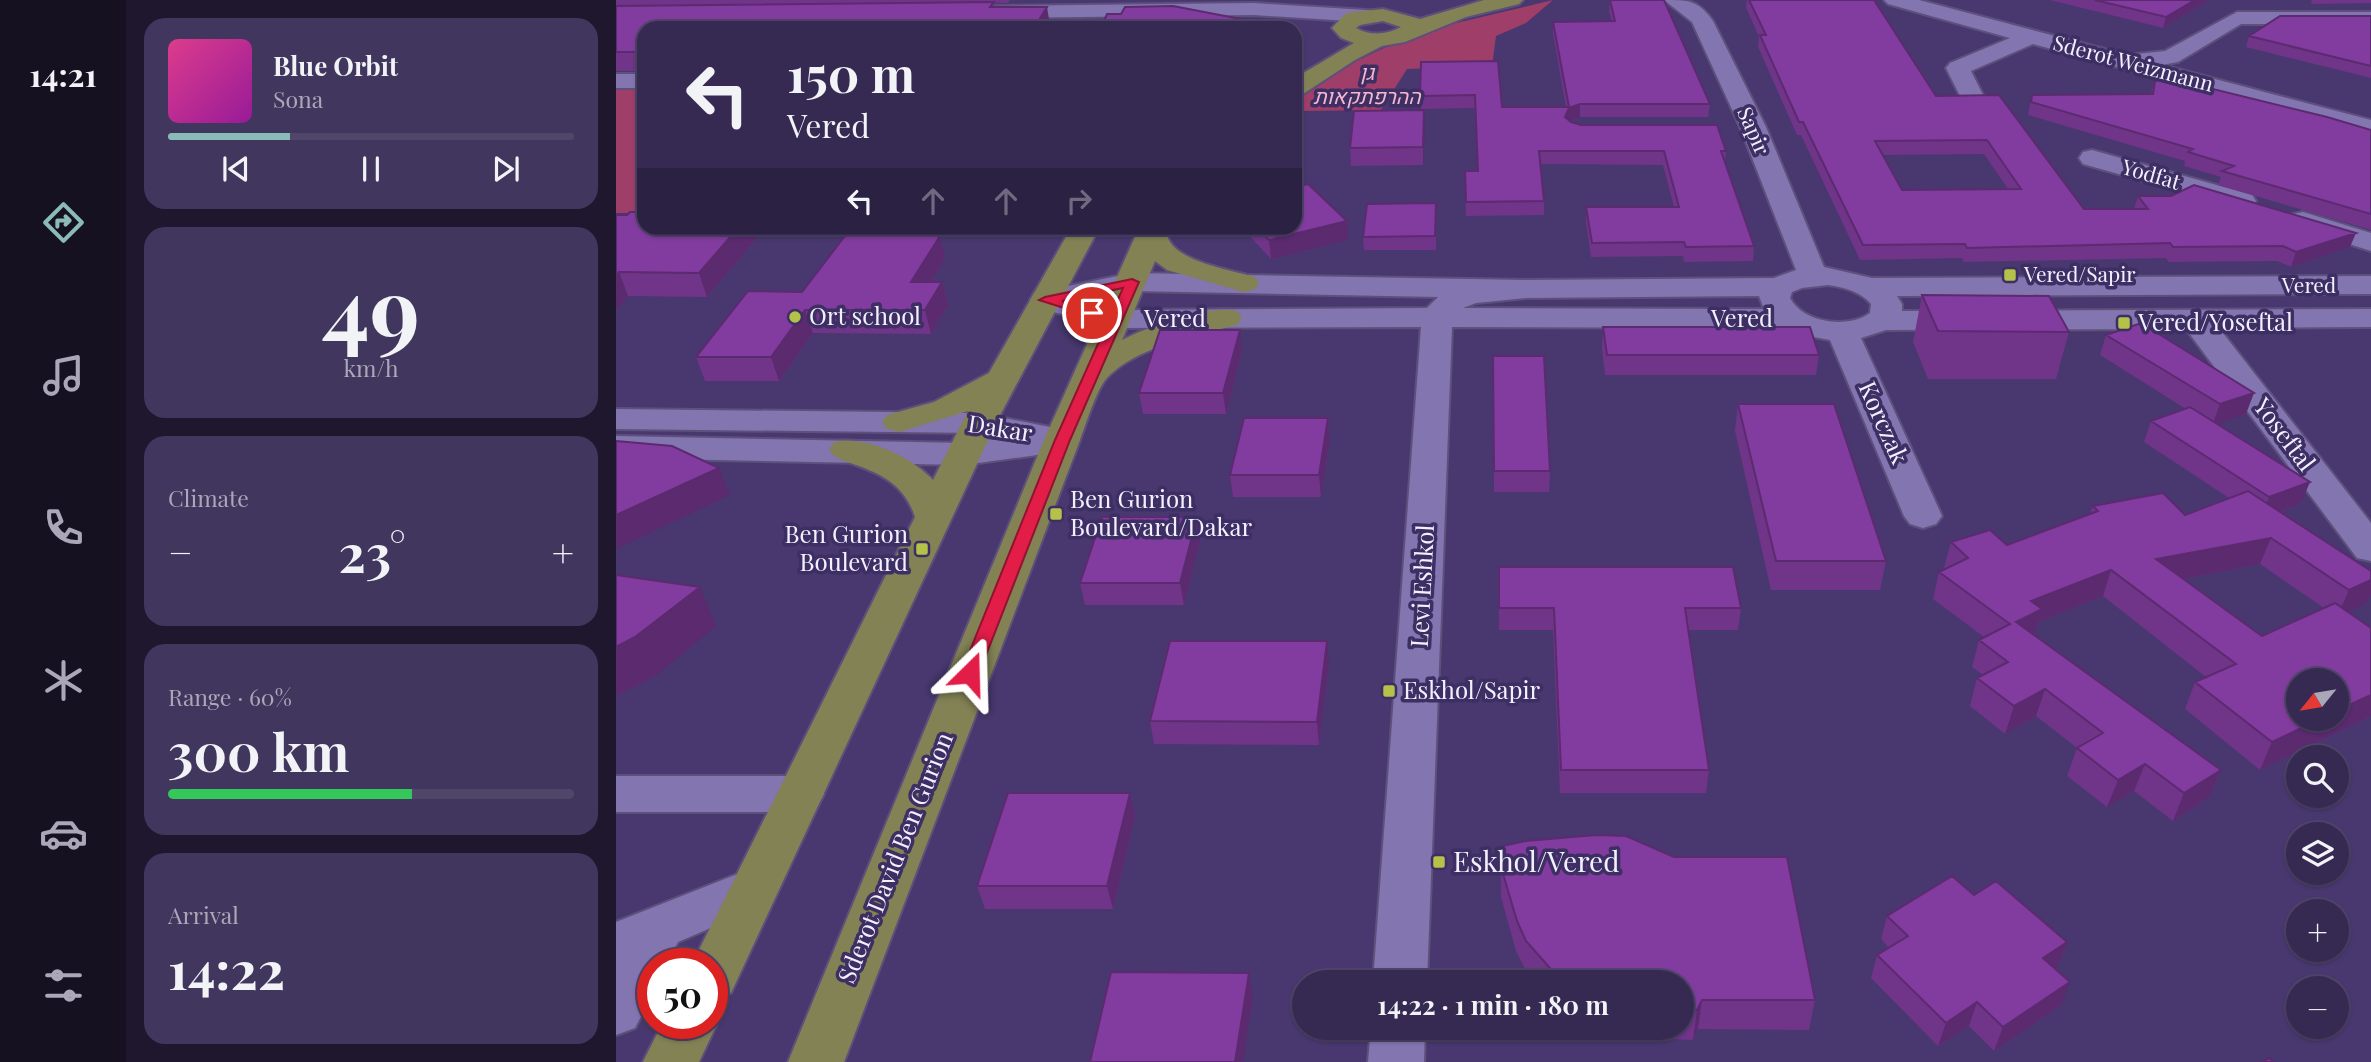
<!DOCTYPE html>
<meta charset="utf-8">
<style>
body{margin:0;font-family:"Playfair Display",Heebo,serif;background:#41365d;color:#f1f3f6;height:100vh;display:flex;flex-direction:column;font-size:26px;white-space:nowrap}
*{box-sizing:border-box;margin:0}
p{font-size:23px;color:#aaa7b8}
.icon{flex:none;width:38px;height:38px;fill:none;stroke:currentColor;stroke-width:2;stroke-linecap:round;stroke-linejoin:round}
.map{position:relative;flex:1;overflow:hidden}
.side{display:flex;flex-direction:column;gap:18px;padding:18px;background:#1e172e;width:490px}
.side>*{flex:none}
.guide{position:absolute;left:21px;top:21px;width:665px;height:214px;border-radius:21px;box-shadow:0 2px 5px #0004,0 0 0 2px #50466a;background:#362a53;color:#f1f3f6;overflow:hidden}
.needle{width:46px;rotate:240deg}
.controls{position:absolute;left:1670px;top:668px;display:grid;gap:14px}
.controls a{display:grid;place-items:center;width:63px;height:63px;border-radius:50%;background:#362a53;box-shadow:0 2px 5px #0004,0 0 0 2px #50466a;font-size:35px}
.speed{position:absolute;left:21px;top:948px;display:flex;gap:14px;font-size:35px;font-weight:700;text-align:center}
.speed>*{display:grid;place-content:center;width:91px;height:91px;border-radius:50%;background:#362a53;box-shadow:0 2px 5px #0004,0 0 0 2px #50466a;line-height:1}
.speed .limit{border:10px solid #d22;background:#fff;color:#111}
.pin{position:absolute;display:grid;place-items:center;width:60px;height:60px;color:#fff;margin:-30px;border:4px solid #fff;border-radius:50%;box-shadow:0 2px 7px #0007}
.me{position:absolute;width:77px;margin:-38px;rotate:22deg;stroke-linejoin:round;filter:drop-shadow(0 0 5px #0008)}
.turn{display:flex;align-items:center;gap:24px;height:147px;padding:0 35px;font-size:32px}
.turn .icon{width:91px;height:91px;stroke-width:2.5}
.turn b{display:block;font-size:49px;line-height:60px}
.lanes{display:flex;align-items:center;height:66px;padding:0 35px;background:#0003;justify-content:center;gap:35px;direction:ltr}
.lanes .off{opacity:.35}
.big{font-size:52px;font-weight:700;line-height:1.1}
.side .widget{flex:1;display:flex;flex-direction:column;justify-content:center;gap:10px;min-width:0;padding:0 24px;border-radius:21px;background:#41365d}
.side .dial{align-items:center;gap:0}
.dial b{font-size:91px;line-height:1}
.song{display:flex;align-items:center;gap:21px}
.cover{width:84px;height:84px;border-radius:10px;background:linear-gradient(135deg,hsl(330 70% 55%),hsl(300 70% 35%))}
.played{height:7px;border-radius:4px;background:linear-gradient(90deg,#8bbbb9 30%,#50466a 30%)}
.keys{display:flex;justify-content:space-around;direction:ltr}
.heat{display:flex;justify-content:space-between;align-items:center;font-size:38px;direction:ltr}
.charge{height:10px;border-radius:5px;background:linear-gradient(90deg,#34c759 60%,#50466a 0)}
.trip{position:absolute;left:676px;top:970px;width:402px;height:70px;border-radius:35px;background:#362a53;box-shadow:0 2px 5px #0004,0 0 0 2px #50466a;font-weight:700;line-height:70px;text-align:center}
main{display:flex;flex:1;min-height:0}
.tab-bar{display:flex;flex-direction:column;width:126px;justify-content:space-around;align-items:center;background:#161121;color:#aaa7b8}
.tab-bar .icon{width:49px;height:49px}
.tab-bar .current{color:#8bbbb9}
.tab-bar b{font-size:32px;color:#f1f3f6}
.map>svg:first-child{display:block}
.green{fill:#9e3e69}
.lines{fill:none;stroke-linecap:round;stroke-linejoin:round}
.minor-casing{stroke:#5d507b;stroke-width:4}
.major-casing{stroke:#5d507b;stroke-width:4}
.minor{fill:#8375b0;fill-rule:evenodd}
.major{fill:#828255;fill-rule:evenodd}
.wall{fill:#703489;fill-rule:evenodd}
.shaded-wall{fill:#5b2a6f}
.building{fill:#823c9f;stroke:#5b2a6f;stroke-width:2;fill-rule:evenodd}
.route{fill:#e11d48;stroke:#92132f;stroke-width:2}
.poi-dot{fill:#b5c249;stroke:#3d2e63;stroke-width:2.5}
.labels{text-anchor:middle;stroke-width:7;stroke-linejoin:round;paint-order:stroke}
.far-street-label{font-size:21px;fill:#f3f0fe;stroke:#3d2e63}
.far-park-label{font-size:21px;font-style:italic;fill:#f5b7ce;stroke:#3d2e63}
.far-poi-label{font-size:21px;fill:#f3f0fe;stroke:#3d2e63;text-anchor:start}
.poi-label{font-size:24px;fill:#f3f0fe;stroke:#3d2e63;text-anchor:start}
.street-label{font-size:24px;fill:#f3f0fe;stroke:#3d2e63}
.near-poi-label{font-size:28px;fill:#f3f0fe;stroke:#3d2e63;text-anchor:start}
</style>
<main>
<nav class="tab-bar">
<b>14:21</b>
<svg class="icon current" aria-label="directions" viewBox="0 0 24 24"><path d="M12 3l9 9-9 9-9-9zM9 14v-3h6M13 9l2 2-2 2"/></svg>
<svg class="icon" aria-label="music" viewBox="0 0 24 24"><path d="M9 18V5l10-2v13"/><circle cx="6" cy="18" r="3"/><circle cx="16" cy="16" r="3"/></svg>
<svg class="icon" aria-label="phone" viewBox="0 0 24 24"><path d="M5 4h4l2 5-3 2q2 4 5 5l2-3 5 2v4C11 20 4 13 5 4z"/></svg>
<svg class="icon" aria-label="climate" viewBox="0 0 24 24"><path d="M12 3v18M4 7l16 10M4 17L20 7"/></svg>
<svg class="icon" aria-label="car" viewBox="0 0 24 24"><path d="M5 17H2v-5l4-1 3-4h7l3 4 3 1v5h-3M9 17h6M6 11h13"/><circle cx="7" cy="17" r="2"/><circle cx="17" cy="17" r="2"/></svg>
<svg class="icon" aria-label="filters" viewBox="0 0 24 24"><path d="M4 7h16M4 17h16"/><circle cx="9" cy="7" r="2"/><circle cx="15" cy="17" r="2"/></svg>
</nav>
<section class="side">
<div class="widget">
<div class="song"><i class="cover"></i><div><b>Blue Orbit</b><p>Sona</p></div></div>
<div class="played"></div>
<div class="keys"><svg class="icon" aria-label="previous" viewBox="0 0 24 24"><path d="M18 5L8 12l10 7zM5 5v14"/></svg><svg class="icon" aria-label="pause" viewBox="0 0 24 24"><path d="M8 5v14M16 5v14"/></svg><svg class="icon" aria-label="next" viewBox="0 0 24 24"><path d="M6 5l10 7-10 7zM19 5v14"/></svg></div>
</div>
<div class="widget dial"><b>49</b><p>km/h</p></div>
<div class="widget"><p>Climate</p>
<div class="heat"><a>−</a><b class="big">23°</b><a>+</a></div>
</div>
<div class="widget"><p>Range · 60%</p><b class="big">300 km</b><div class="charge"></div></div>
<div class="widget"><p>Arrival</p><b class="big">14:22</b></div>
</section>
<div class="map">
<svg width="1755" height="1062" viewBox="0 0 1755 1062">
<rect width="100%" height="100%" fill="#48386f"/>
<path class="green" d="M937,0L910,23L880,36L876,66L791,69L765,110L679,111V97L717,72L770,47L805,37L819,28Z
M0,85H28V213H0Z"/>
<g class="lines">
<g class="minor-casing">
<path id="minor" d="M1048,0C1073,0 1082,0 1097,21L1150,127L1208,267L1256,278L1755,276V294L1281,296L1286,304V311L1755,309V327L1603,328L1755,523V561L1741,558L1570,329L1270,330L1245,338L1326,516L1320,524L1307,528L1294,524L1288,516L1214,340L1187,335L1171,328L836,327L811,982H757L805,327L499,328L418,307L414,300L418,293L516,273L910,280L1158,278L1180,270L1124,127L1076,22ZM1212,285C1228,287 1245,292 1255,304L1254,313C1232,329 1187,323 1174,298L1176,292L1186,288ZM516,291L822,297L811,308L500,310L469,301ZM1143,296L1148,309L847,308L860,303L910,298Z
M1268,0H1303L1511,55L1549,51L1621,12H1755V24H1625L1562,62L1546,65L1755,120V136L1417,44L1355,71L1368,97L1365,102L1356,104L1347,102L1330,68L1334,63L1394,38L1272,4Z
M638,3L750,10L758,11L761,16L758,21L750,22L638,15L378,18L370,17L367,12L370,7L378,6Z
M0,74H28V88H0Z
M1476,150L1636,195L1640,201L1636,207L1626,209L1467,164L1463,158L1467,152Z
M1687,212L1755,233V251L1677,226L1673,220L1677,214Z
M0,409L363,413L459,432L464,440L459,448L446,451L436,449L421,455L348,465L0,458V436L348,443L385,438L363,433L0,429Z
M0,776H184L201,781L208,794L201,807L184,812H0Z
M139,867L157,873L164,887L157,901L62,942L51,964H37V993L19,1028L0,1035V922Z
M755,1027H809L808,1062H752Z"/>
</g>
<g class="major-casing">
<path id="major" d="M868,0H907L903,4L850,17L789,42L766,46L739,60L687,94L679,96V78L738,43L725,38L716,28L729,14L737,12L767,9L804,19ZM767,21L785,27C771,35 754,36 740,28L744,25Z
M455,228H483L380,423L115,993L96,999V964H76L299,517C289,486 267,474 237,464C227,460 219,459 213,450L218,442C250,435 296,457 317,480L352,411L283,432L271,429L266,422L271,415L318,402L373,373Z
M523,228H551C546,260 616,270 639,277L643,283L639,289L628,292L551,270L539,261L506,340C533,326 593,304 621,311L626,318L621,325C583,334 517,348 490,379C480,391 470,424 464,440L228,1062H172L428,440Z
M96,1013L101,1024L83,1062H27L46,1024H96Z"/>
</g>
<use href="#minor" class="minor"/>
<use href="#major" class="major"/>
</g>
<path class="wall" d="M0,0H394L392,3H378L379,7L434,25L28,28V71H0Z
M994,0L1094,104L1092,117H964L954,121L965,125L1110,151L1109,162L1138,246L1137,261L1068,262L1067,256L975,257L970,222V207H1058L1047,165L924,164L928,201V215L850,216L849,171H862L859,108L805,109V62L886,107H950L937,34V22L996,21L993,12Z
M1131,0H1258L1320,96L1468,209H1518L1522,196L1734,247L1675,267L1661,261L1553,262L1550,258L1348,262L1346,258L1244,260L1185,135H1181L1166,101L1142,47L1143,37L1130,7ZM1368,154L1392,189L1286,190L1266,155Z
M1434,0H1593L1547,28Z
M1696,0H1755V3L1695,4Z
M1755,16V78L1630,47L1633,36Z
M1540,75L1755,130V230L1602,185L1605,177L1568,166L1569,161L1412,115L1416,95L1535,94Z
M808,110L807,165L735,166L734,148Z
M820,203V250H748L747,237Z
M25,212L143,235L91,297L12,296L0,310V215H11Z
M626,228H679L732,240L655,259Z
M324,237L329,258L315,282H326L332,305L315,334L197,333L163,381H89L80,357L186,292Z
M1306,295L1453,332L1440,379H1312L1297,342Z
M987,327L1203,355L1200,375H989L986,347Z
M1490,335L1630,414L1601,424L1685,503L1664,512L1755,571V595L1751,603L1732,612L1755,628V716L1644,770L1569,709L1579,682L1590,677L1487,596L1422,622L1418,635L1605,770L1593,797L1557,821L1518,791L1491,807L1451,776L1461,748L1420,716L1389,734L1354,706L1361,678L1367,675L1356,667L1363,640L1368,637L1317,599L1323,572L1329,569L1328,568L1335,542L1391,545L1474,514L1477,506L1569,515L1613,498L1528,442L1535,421L1570,409L1484,355ZM1644,564L1708,608L1646,636L1567,579Z
M626,350L610,414H527L523,393Z
M877,356L934,471L933,492H878Z
M1122,404L1270,561L1264,590H1155L1119,431Z
M712,418L714,439L705,497H617L614,475Z
M581,517L584,540L568,605H469L464,583Z
M883,567L1125,608L1122,630H1073L1093,770L1090,793H944L937,630H883Z
M713,664L703,745L538,744L534,721Z
M514,793L519,816L497,909H369L361,886Z
M885,867L1199,1000L1193,1030L1082,1029L1077,1040L1005,1037L980,1027H1066V982H919L910,971L900,951L885,897Z
M1358,895L1451,942L1442,966L1438,968L1445,1005L1378,1051L1353,1026L1322,1046L1255,978L1261,955L1273,948L1265,939L1271,916Z"/>
<path class="shaded-wall" d="M1579,0H1593L1547,28L1550,17Z
M431,7L434,25L432,28H418Z
M964,104V117L953,121L949,117L953,108Z
M808,110L809,127L807,165V147Z
M731,221L732,240L655,259L653,240Z
M122,228H140L143,235L91,297L83,273Z
M310,228H330L324,237L329,258L301,305L295,282L305,236Z
M1740,233L1734,247L1675,267L1680,252Z
M3,272L12,296L0,310V275Z
M326,282L332,305L315,334L309,310Z
M189,310L197,333L163,381L155,357Z
M624,330L626,350L610,414L607,393Z
M1638,393L1630,414L1596,426L1604,404Z
M712,418L714,439L705,497L703,475Z
M103,468L114,495L0,549V515Z
M1694,482L1685,503L1645,519L1653,497Z
M581,517L584,540L568,605L564,583Z
M1655,538L1644,564L1531,586L1540,559Z
M1495,570L1487,596L1422,622L1418,635L1400,622L1415,601Z
M1755,580V595L1751,603L1721,617L1733,590Z
M84,587L100,626L38,677L0,696V647Z
M711,641L713,664L703,745L701,722Z
M1429,689L1420,716L1389,734L1398,706Z
M1755,695V716L1644,770L1656,742L1704,719H1720V711Z
M1529,764L1518,791L1491,807L1502,780Z
M1605,770L1593,797L1557,821L1568,793Z
M514,793L519,816L497,909L491,886Z
M1451,942L1442,966L1419,981L1427,958Z
M633,973L637,996L627,1062H619Z
M1454,982L1445,1005L1378,1051L1387,1027Z
M1086,1000L1082,1029L1077,1040L1081,1010Z
M1361,1002L1353,1026L1322,1046L1330,1023Z"/>
<path class="building" d="M994,0H1048L1094,104H964L953,108L949,117L955,122L965,125H1101L1110,151H1105L1138,246L1070,247L1068,242L976,243L970,207H1063L1048,151H923L928,201L850,202L849,171H862L859,95L804,96L805,62L882,61L886,107H953L937,22L999,21Z
M1133,0H1258L1320,96L1383,95L1468,209H1532L1522,196H1555L1578,185L1740,233L1680,252L1667,246L1557,247L1554,243L1351,248L1349,244L1247,245L1187,122H1183L1144,35H1150ZM1371,140L1405,189L1286,190L1259,141Z
M1479,0H1579L1550,17Z
M378,2L374,7H431L418,28H28V52H0V6Z
M557,6L667,27L666,28H485L491,14H505L509,7Z
M1664,16H1755V66L1633,36Z
M1540,75L1711,117L1755,130V214L1606,171L1618,166L1572,152L1577,149L1415,102L1416,95L1537,94Z
M808,110L807,147L734,148L738,111Z
M692,184L731,221L653,240L641,228H679V187Z
M820,203L819,236L747,237L751,204Z
M28,208V228H122L83,273L3,272L0,275V215H11L14,212H25Z
M235,228H310L305,236H324L295,282H326L309,310H189L155,357H80L132,291L186,292Z
M1306,295L1433,296L1453,332L1322,331Z
M1525,323L1638,393L1604,404L1490,335Z
M987,327H1194L1203,355H991Z
M544,330H624L607,393H523Z
M877,356H928L934,471H878Z
M1122,404H1218L1270,561H1160Z
M1574,407L1694,482L1653,497L1535,421Z
M628,418H712L703,475H614Z
M0,441L56,446L103,468L0,515Z
M1632,491L1755,571V580L1733,590L1655,538L1540,559L1646,636L1719,603L1755,628V695L1720,711V681H1682V719H1704L1656,742L1579,682L1620,664L1495,570L1415,601L1426,609L1400,622L1605,770L1568,793L1529,764L1502,780L1461,748L1487,733L1429,689L1398,706L1361,678L1392,662L1363,640L1394,624L1323,572L1352,558L1335,542L1374,530L1391,545L1482,511L1477,506L1547,493L1569,515Z
M486,517H581L564,583H464Z
M883,567H1117L1125,608H1069L1093,770H945L938,608H883Z
M0,575L84,587L19,637L0,647Z
M554,641H711L701,722L534,721Z
M392,793H514L491,886H361Z
M980,835L1010,836L1058,857H1171L1199,1000H1086L1081,1010L1066,1009V982H952L940,975L910,941L901,921L885,867L886,846L910,841Z
M1336,876L1358,895L1380,881L1451,942L1427,958L1454,982L1387,1027L1361,1002L1330,1023L1261,955L1292,936L1271,916Z
M495,972L633,973L619,1062H474Z
M1653,1058L1658,1062H1647Z"/>
<path class="route" d="M516,279L523,282L454,440L363,673L360,678H347L345,673L439,440L507,288L446,301L480,310V315L476,317L423,300L429,297Z"/>
<g class="poi-dot">
<rect x="1387" y="268" width="14" height="14" rx="3.5"/>
<circle cx="179" cy="317" r="7"/>
<rect x="1501" y="316" width="14" height="14" rx="3.5"/>
<rect x="433" y="507" width="14" height="14" rx="3.5"/>
<rect x="299" y="542" width="14" height="14" rx="3.5"/>
<rect x="766" y="684" width="14" height="14" rx="3.5"/>
<rect x="816" y="855" width="14" height="14" rx="3.5"/>
</g>
<g class="labels">
<g class="far-street-label">
<text transform="translate(1517 64) rotate(15)" y="7">Sderot Weizmann</text>
<text transform="translate(1137 131) rotate(66)" y="7">Sapir</text>
<text transform="translate(1535 175) rotate(16)" y="7">Yodfat</text>
<text x="1693" y="293">Vered</text>
</g>
<g class="far-park-label">
<text x="751" y="80">גן<tspan x="751" dy="24">ההרפתקאות</tspan></text>
</g>
<g class="far-poi-label">
<text x="1408" y="282">Vered/Sapir</text>
</g>
<g class="poi-label">
<text x="193" y="325">Ort school</text>
<text x="1522" y="331">Vered/Yoseftal</text>
<text x="454" y="508">Ben Gurion<tspan x="454" dy="28">Boulevard/Dakar</tspan></text>
<text x="292" y="543" text-anchor="end">Ben Gurion<tspan x="292" dy="28">Boulevard</tspan></text>
<text x="787" y="699">Eskhol/Sapir</text>
</g>
<g class="street-label">
<text x="559" y="327">Vered</text>
<text x="1126" y="327">Vered</text>
<text transform="translate(1267 423) rotate(66)" y="8">Korczak</text>
<text transform="translate(384 429) rotate(9)" y="8">Dakar</text>
<text transform="translate(1668 435) rotate(53)" y="8">Yoseftal</text>
<text transform="translate(807 586) rotate(-87)" y="8">Levi Eshkol</text>
<text transform="translate(280 858) rotate(-68)" y="8">Sderot David Ben Gurion</text>
</g>
<g class="near-poi-label">
<text x="837" y="872">Eskhol/Vered</text>
</g>
</g>
</svg>
<div class="controls">
<a><svg class="needle" viewBox="-14 -14 28 28"><path d="M0-13l5 13h-10z" fill="#e53935"/><path d="M0 13l5-13h-10z" fill="#aaa7b8"/></svg></a>
<a><svg class="icon" aria-label="search" viewBox="0 0 24 24"><circle cx="10" cy="10" r="6"/><path d="M15 15l6 6"/></svg></a>
<a><svg class="icon" aria-label="layers" viewBox="0 0 24 24"><path d="M12 4l9 5-9 5-9-5zM3 14l9 5 9-5"/></svg></a>
<a>+</a>
<a>−</a>
</div>
<div class="speed"><div class="limit">50</div></div>
<div class="pin" style="left:476px;top:313px;background:#d93025"><svg class="icon" aria-label="arrive" viewBox="0 0 24 24"><path d="M6 21V4h12l-3 4 3 4H6"/></svg></div>
<svg class="me" style="left:354px;top:673px" viewBox="-20 -20 40 40"><path d="M0-17L14 15 0 8-14 15z" fill="#e11d48" stroke="#fff" stroke-width="4"/></svg>
<div class="trip">14:22 · 1 min · 180 m</div>
<div class="guide">
<div class="turn"><svg class="icon" aria-label="left" viewBox="0 0 24 24"><path d="M17 20v-9H6M10 6l-5 5 5 5"/></svg><div><b>150 m</b>Vered</div></div>
<div class="lanes"><svg class="icon" aria-label="left" viewBox="0 0 24 24"><path d="M17 20v-9H6M10 6l-5 5 5 5"/></svg><svg class="icon off" aria-label="ahead" viewBox="0 0 24 24"><path d="M12 20V5M6 11l6-6 6 6"/></svg><svg class="icon off" aria-label="ahead" viewBox="0 0 24 24"><path d="M12 20V5M6 11l6-6 6 6"/></svg><svg class="icon off" aria-label="right" viewBox="0 0 24 24"><path d="M7 20v-9h11M14 6l5 5-5 5"/></svg></div>
</div>
</div>
</main>
